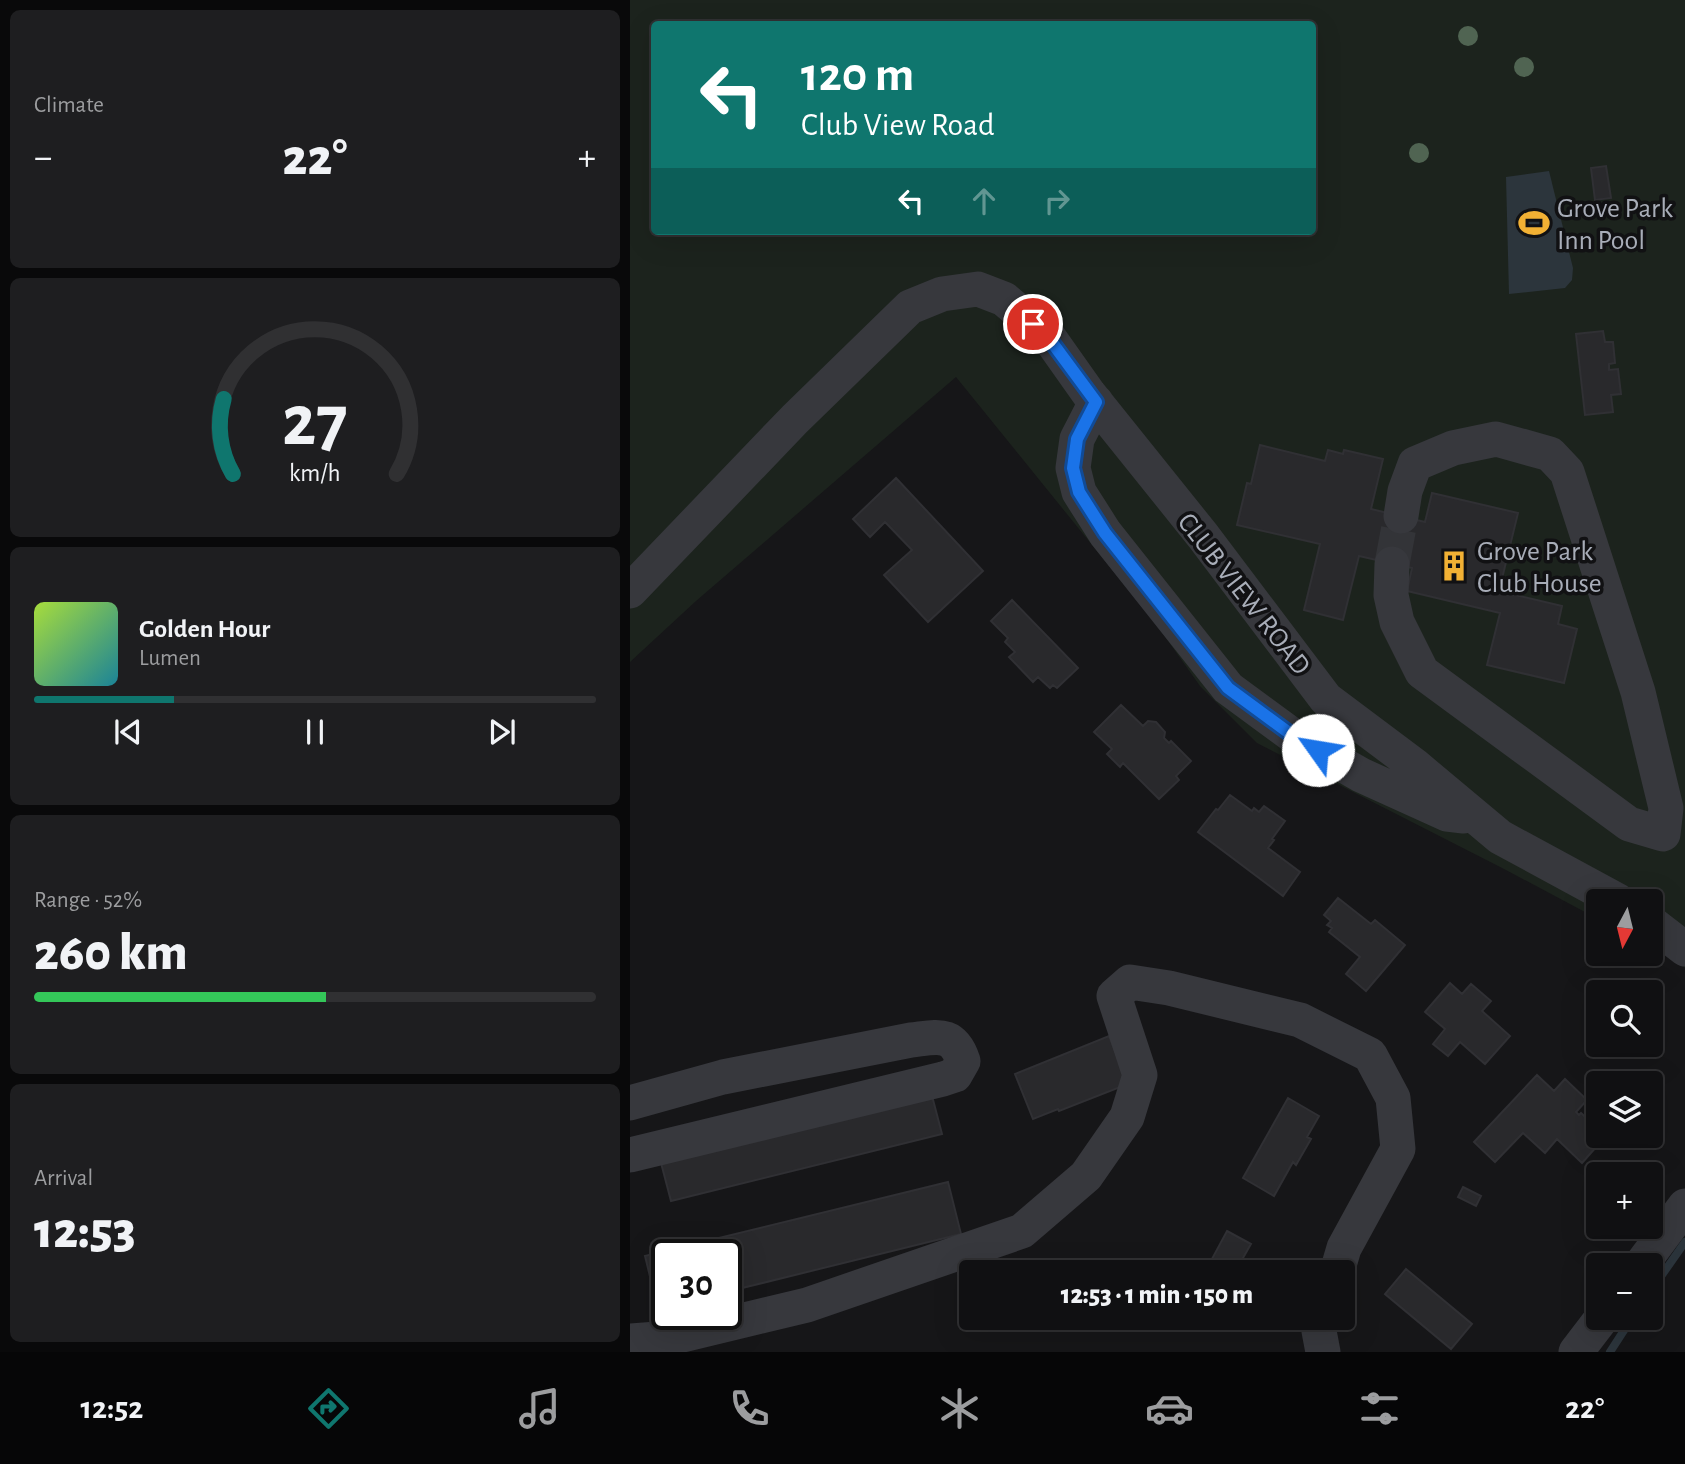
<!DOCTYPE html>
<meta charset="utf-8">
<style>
body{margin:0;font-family:"Alegreya Sans",sans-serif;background:#1e1e20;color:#f1f3f6;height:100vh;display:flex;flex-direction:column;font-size:26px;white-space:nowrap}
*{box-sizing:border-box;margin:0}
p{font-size:23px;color:#9c9d9f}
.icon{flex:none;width:38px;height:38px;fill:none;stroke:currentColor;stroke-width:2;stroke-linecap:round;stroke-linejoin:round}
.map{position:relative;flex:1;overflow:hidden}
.panel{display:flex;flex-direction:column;gap:10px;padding:10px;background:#09090a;width:630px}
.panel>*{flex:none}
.hud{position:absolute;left:21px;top:21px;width:665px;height:214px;border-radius:7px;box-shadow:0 7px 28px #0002,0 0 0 2px #303032;background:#0f766e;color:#fff;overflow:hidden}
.needle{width:46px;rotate:187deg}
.fabs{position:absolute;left:956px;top:889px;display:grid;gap:14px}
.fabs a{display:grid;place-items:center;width:77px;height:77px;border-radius:7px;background:#101012;box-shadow:0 7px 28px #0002,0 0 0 2px #303032;font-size:35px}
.speed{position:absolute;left:21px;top:1239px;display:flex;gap:14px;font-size:35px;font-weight:700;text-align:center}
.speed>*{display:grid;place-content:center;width:91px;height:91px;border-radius:50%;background:#101012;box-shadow:0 7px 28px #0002,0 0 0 2px #303032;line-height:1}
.speed .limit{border:4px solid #111;border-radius:10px;background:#fff;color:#111}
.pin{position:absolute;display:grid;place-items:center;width:60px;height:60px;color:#fff;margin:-30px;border:4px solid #fff;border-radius:50%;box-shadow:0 2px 7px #0007}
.me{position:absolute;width:77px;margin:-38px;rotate:302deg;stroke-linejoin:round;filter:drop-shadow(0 0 5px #0008)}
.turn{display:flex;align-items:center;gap:24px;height:147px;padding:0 35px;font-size:32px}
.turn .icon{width:91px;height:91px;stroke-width:2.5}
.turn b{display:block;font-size:49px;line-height:60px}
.lanes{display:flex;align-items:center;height:66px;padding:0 35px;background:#0003;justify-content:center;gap:35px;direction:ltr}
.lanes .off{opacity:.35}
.big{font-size:52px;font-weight:800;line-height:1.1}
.panel .widget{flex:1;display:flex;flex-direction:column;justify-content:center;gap:10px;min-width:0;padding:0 24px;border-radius:10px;background:#1e1e20}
.panel .dial{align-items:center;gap:0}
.dial svg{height:182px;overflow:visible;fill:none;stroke:#303032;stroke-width:7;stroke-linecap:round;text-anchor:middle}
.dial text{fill:#f1f3f6;stroke:none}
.song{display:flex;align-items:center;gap:21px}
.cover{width:84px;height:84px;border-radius:10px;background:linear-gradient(135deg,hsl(80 70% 55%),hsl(190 70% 35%))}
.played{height:7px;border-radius:4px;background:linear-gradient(90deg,#0f766e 25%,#303032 25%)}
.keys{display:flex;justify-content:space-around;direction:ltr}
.heat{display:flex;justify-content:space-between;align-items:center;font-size:38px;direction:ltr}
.charge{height:10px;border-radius:5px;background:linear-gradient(90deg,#34c759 52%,#303032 0)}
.trip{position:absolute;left:329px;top:1260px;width:396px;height:70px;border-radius:7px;background:#101012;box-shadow:0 7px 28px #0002,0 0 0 2px #303032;font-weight:800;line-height:70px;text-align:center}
.tab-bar{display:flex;height:112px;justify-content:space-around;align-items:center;background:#060607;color:#9c9d9f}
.tab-bar .icon{width:49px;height:49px}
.tab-bar .active{color:#0f766e}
.tab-bar b{font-size:32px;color:#f1f3f6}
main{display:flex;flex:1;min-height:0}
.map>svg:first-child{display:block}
.green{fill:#1c231d;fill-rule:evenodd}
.water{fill:#2c353c}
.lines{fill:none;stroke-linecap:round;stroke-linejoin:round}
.stream{stroke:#2c353c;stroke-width:8}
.building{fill:#29292c;stroke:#303034;stroke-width:2}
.minor-tunnel{stroke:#333438;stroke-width:35;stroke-dasharray:35 18;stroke-linecap:butt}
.minor{stroke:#37383d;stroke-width:35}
.tree{fill:#506452}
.route-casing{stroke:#114b97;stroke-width:18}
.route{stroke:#1a73e8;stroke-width:12}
.labels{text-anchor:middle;stroke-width:7;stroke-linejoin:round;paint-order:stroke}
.poi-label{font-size:28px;fill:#a8adb8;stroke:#111113;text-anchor:start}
.street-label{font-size:28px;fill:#a8adb8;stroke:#111113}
</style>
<main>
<section class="panel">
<div class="widget"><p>Climate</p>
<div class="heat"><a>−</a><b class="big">22°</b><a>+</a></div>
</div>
<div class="widget dial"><svg viewBox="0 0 100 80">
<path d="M14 69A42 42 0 1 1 86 69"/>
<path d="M14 69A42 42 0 0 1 10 36" stroke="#0f766e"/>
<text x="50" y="56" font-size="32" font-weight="700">27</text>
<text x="50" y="72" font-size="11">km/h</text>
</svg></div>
<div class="widget">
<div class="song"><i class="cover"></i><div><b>Golden Hour</b><p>Lumen</p></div></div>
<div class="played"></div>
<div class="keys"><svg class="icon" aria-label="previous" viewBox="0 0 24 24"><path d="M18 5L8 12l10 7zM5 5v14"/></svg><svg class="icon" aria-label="pause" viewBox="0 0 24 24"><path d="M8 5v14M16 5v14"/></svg><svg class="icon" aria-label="next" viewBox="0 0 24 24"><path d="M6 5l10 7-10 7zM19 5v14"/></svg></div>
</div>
<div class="widget"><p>Range · 52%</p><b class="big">260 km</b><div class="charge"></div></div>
<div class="widget"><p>Arrival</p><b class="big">12:53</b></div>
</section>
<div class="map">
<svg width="1055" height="1352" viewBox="0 0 1055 1352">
<rect width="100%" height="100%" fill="#161618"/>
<path class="green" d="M0,0H1055V968L1048,960L1020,946V901H968V919L876,870L627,743L570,686L526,624L326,377L66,601L0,662ZM24,24H682V231H24Z"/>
<path class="water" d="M919,171L943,268L942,280L935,288L879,294L876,177Z"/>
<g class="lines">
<path class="stream" d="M1020,1292L1055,1242
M980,1352L1002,1318"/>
</g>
<path class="building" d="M976,166L981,198L965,200L961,168Z
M973,331L975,342H983L985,363L979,364V370L988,369L991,394L981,395L983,412L955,415L946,334Z
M630,445L695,461L698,450L713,454L714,450L753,459L741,509L795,522L802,493L888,513L869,591L932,606L928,624L947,629L934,683L857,665L870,613L777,591L782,568L729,556L713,620L674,610L690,544L607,525L617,483L621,484Z
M266,478L353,571L298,622L254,575L282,550L255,522L240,537L223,519Z
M382,600L448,668L427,688L423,685L420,688L408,677L403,682L379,657L385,652L375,642L378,638L361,621Z
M491,705L513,726L518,721L526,722L535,732L534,738L539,743L541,741L561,761L546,776L549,780L529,799L493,763L490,767L477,754L482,749L464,732Z
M600,795L622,811L624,808L629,812L634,806L655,821L642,839L644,840L638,848L670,872L653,896L568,832L586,809L588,810Z
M708,898L741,924L745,920L775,945L736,991L716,974L730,957L699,932L702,928L697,925L701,921L694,915Z
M820,983L832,994L841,984L861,1001L852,1011L880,1036L855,1064L830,1042L818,1056L803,1044L815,1029L795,1012Z
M479,1036L498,1084L429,1111L428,1109L403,1119L385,1074Z
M907,1075L924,1091L935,1079L957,1100L946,1112L949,1115L951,1113L968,1129V1136H976L952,1163L927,1139L915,1153L893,1133L865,1162L844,1142Z
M301,1092L312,1134L41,1201L30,1159Z
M658,1098L689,1116L677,1137L681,1139L666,1165L663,1162L644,1196L613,1178Z
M318,1182L331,1234L96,1292V1255H37V1306L28,1309L15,1256Z
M833,1187L851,1196L846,1206L828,1197Z
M597,1231L621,1244L605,1272H575Z
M776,1269L842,1324L821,1349L755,1294Z"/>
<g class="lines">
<path class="minor-tunnel" d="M762,564L771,516"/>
<path class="minor" d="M466,402L447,439L443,468L449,492L475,533L598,688L666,738L731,775L817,814L834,816
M762,564L761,595L767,622L792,672L999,824L1033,834L1036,808L1008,692L937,472L920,454L866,439L823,448L785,464L775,491L771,516
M0,591L165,419L280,307L312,294L348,289L374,299L418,336L459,394L573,536L696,699L784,765L870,837L988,901
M1020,922L1055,949
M0,1103L93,1077L281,1040C308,1037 323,1031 333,1061L325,1075L313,1079L0,1155
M1011,1265L1055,1206
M693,1318L689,1331L693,1352
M0,1341L40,1338L177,1305L392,1231L456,1176L497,1117L510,1075L484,996L500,982L539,988L670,1020L740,1055L763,1098L768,1149L714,1248L707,1272
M946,1352L972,1318"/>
</g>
<g class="tree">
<circle cx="838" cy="36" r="10"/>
<circle cx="894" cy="67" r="10"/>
<circle cx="789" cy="153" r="10"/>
</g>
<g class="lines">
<g class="route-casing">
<path id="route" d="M403,324L418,337L466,402L447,439L443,468L449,492L475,533L598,688L666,738L688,750"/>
</g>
<use href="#route" class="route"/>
</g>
<defs>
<g id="stadium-bare" transform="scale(2.415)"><path d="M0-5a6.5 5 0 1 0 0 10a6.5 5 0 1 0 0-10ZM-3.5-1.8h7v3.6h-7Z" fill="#f2b134" stroke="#111113" stroke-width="2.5" paint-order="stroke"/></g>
<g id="building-bare" transform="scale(2.415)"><path d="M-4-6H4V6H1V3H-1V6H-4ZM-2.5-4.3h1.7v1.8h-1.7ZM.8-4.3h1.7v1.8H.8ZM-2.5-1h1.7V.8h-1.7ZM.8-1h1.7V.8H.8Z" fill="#f2b134" stroke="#111113" stroke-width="2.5" paint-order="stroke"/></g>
</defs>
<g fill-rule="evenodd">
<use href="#stadium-bare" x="904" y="223"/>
<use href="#building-bare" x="824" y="566"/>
</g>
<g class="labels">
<g class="poi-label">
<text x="927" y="217">Grove Park<tspan x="927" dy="32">Inn Pool</tspan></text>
<text x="847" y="560">Grove Park<tspan x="847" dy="32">Club House</tspan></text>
</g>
<g class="street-label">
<text transform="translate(615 593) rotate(52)" y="10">CLUB VIEW ROAD</text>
</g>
</g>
</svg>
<div class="fabs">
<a><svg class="needle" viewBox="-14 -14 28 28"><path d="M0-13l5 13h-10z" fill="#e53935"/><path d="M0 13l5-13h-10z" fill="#9c9d9f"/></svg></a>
<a><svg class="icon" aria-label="search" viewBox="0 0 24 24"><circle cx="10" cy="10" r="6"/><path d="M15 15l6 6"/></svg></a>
<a><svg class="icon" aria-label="layers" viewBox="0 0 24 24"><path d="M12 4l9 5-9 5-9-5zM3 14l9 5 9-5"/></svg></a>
<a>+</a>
<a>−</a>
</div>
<div class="speed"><div class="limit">30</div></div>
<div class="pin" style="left:403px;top:324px;background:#d93025"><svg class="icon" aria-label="arrive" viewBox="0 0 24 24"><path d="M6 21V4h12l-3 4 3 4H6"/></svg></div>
<svg class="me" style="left:688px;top:750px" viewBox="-20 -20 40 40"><circle r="19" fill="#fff"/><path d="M0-13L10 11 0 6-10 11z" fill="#1a73e8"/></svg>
<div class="trip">12:53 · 1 min · 150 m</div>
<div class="hud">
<div class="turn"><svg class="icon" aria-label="left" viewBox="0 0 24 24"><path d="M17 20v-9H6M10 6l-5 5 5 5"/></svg><div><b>120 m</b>Club View Road</div></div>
<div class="lanes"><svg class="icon" aria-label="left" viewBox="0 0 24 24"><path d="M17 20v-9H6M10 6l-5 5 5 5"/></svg><svg class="icon off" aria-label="ahead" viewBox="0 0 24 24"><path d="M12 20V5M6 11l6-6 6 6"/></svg><svg class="icon off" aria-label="right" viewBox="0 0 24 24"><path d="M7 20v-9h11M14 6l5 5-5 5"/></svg></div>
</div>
</div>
</main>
<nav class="tab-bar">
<b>12:52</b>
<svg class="icon active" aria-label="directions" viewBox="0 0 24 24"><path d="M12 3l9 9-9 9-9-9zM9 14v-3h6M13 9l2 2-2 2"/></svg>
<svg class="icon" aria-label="music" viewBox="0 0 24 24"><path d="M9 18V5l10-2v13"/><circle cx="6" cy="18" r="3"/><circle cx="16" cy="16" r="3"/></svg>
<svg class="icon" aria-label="phone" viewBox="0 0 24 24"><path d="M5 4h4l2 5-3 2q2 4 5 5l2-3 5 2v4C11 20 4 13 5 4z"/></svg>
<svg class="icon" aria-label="climate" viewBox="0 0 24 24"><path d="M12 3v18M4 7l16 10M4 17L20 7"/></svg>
<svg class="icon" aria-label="car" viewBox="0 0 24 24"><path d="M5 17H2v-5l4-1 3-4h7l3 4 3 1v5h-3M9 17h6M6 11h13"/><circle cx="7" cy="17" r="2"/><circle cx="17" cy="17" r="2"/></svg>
<svg class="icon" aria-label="filters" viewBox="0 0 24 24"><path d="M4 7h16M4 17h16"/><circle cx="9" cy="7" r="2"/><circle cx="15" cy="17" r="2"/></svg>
<b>22°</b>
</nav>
